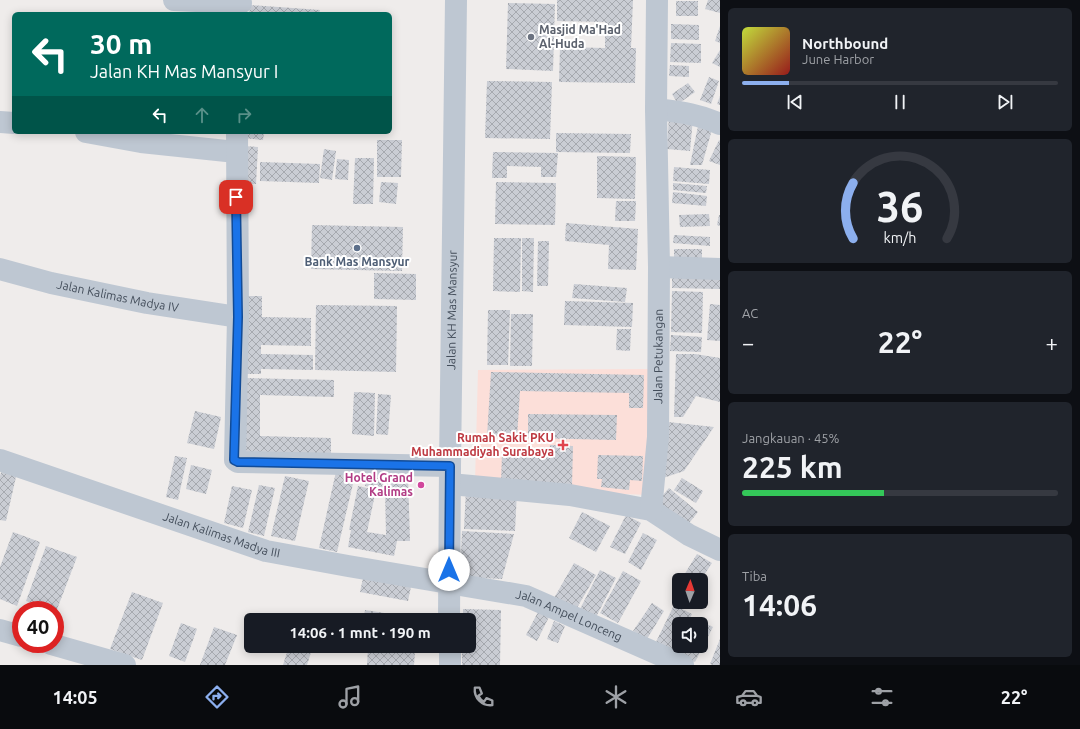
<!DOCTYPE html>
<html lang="id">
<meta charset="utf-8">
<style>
body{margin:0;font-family:Ubuntu,sans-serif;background:#20242c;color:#f1f3f6;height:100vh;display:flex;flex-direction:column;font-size:15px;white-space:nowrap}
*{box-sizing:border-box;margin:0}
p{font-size:13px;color:#9ea1a6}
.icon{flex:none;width:22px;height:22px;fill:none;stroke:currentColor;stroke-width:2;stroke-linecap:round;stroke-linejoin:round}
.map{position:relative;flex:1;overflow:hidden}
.details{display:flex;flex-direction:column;gap:8px;padding:8px;background:#0d0f14;width:360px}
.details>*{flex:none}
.hud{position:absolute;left:12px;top:12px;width:380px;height:122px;border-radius:6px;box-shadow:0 2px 10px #0003;background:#00695c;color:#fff;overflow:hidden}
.needle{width:26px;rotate:2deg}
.buttons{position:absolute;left:672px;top:573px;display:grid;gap:8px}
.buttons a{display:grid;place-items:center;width:36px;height:36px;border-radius:6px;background:#171b24;box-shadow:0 2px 10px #0003;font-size:20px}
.speed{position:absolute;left:12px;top:601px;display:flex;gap:8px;font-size:20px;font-weight:700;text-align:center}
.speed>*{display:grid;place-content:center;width:52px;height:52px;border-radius:50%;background:#171b24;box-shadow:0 2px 10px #0003;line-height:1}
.speed .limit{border:6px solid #d22;background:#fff;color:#111}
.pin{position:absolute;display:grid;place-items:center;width:34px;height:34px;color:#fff;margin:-17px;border-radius:8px;box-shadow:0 2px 6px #0006}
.me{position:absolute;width:44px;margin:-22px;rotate:0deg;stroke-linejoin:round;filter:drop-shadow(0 0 3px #0008)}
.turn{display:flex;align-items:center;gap:14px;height:84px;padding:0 12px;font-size:18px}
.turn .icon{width:52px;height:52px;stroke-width:2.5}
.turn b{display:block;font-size:28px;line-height:34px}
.lanes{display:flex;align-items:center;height:38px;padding:0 12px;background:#0003;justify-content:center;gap:20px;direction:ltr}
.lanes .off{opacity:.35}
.big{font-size:30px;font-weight:600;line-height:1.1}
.details .widget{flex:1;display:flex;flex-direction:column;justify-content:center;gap:6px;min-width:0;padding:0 14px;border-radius:6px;background:#20242c}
.details .dial{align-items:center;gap:0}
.dial svg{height:104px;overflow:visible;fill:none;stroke:#363941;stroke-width:7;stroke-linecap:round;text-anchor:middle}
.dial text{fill:#f1f3f6;stroke:none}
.song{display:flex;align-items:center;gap:12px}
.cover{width:48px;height:48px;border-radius:6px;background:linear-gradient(135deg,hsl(70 70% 55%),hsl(0 70% 35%))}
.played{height:4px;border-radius:2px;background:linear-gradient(90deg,#8cafee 15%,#363941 15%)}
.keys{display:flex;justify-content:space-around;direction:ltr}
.heat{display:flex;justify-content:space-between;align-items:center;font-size:22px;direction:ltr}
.charge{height:6px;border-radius:3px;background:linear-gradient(90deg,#34c759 45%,#363941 0)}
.trip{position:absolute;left:244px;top:613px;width:232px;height:40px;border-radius:6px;background:#171b24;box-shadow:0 2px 10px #0003;font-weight:600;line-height:40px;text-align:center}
.tab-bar{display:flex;height:64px;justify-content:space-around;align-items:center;background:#090b0e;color:#9ea1a6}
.tab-bar .icon{width:28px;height:28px}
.tab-bar .selected{color:#8cafee}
.tab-bar b{font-size:18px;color:#f1f3f6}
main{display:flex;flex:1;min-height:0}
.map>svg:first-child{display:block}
.medical{fill:#fcdfd9}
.building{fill:url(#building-cross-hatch)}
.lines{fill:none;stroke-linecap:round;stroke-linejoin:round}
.minor{stroke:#bec7d2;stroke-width:22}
.tertiary{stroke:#bec7d2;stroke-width:22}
.route-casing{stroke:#114b97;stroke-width:10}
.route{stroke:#1a73e8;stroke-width:7}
.worship-dot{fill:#6b7280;stroke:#fff;stroke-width:1.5}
.service-dot{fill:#5c6f8a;stroke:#fff;stroke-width:1.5}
.health-dot{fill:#e0444e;stroke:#fff;stroke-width:1.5}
.hotel-dot{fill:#d1479c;stroke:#fff;stroke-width:1.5}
.labels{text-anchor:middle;stroke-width:4;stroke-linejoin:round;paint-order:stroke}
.worship-label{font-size:12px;font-weight:bold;fill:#5b616d;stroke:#fff;text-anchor:start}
.service-label{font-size:12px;font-weight:bold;fill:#4e5e75;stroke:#fff}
.street-label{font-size:12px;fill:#434d5a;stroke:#fff}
.health-label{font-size:12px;font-weight:bold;fill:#be3a42;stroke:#fff;text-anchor:end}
.hotel-label{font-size:12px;font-weight:bold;fill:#b23c85;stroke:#fff;text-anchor:end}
</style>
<main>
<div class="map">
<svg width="720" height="665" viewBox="0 0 720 665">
<defs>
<pattern id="building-cross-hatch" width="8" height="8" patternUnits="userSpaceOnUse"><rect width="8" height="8" fill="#cacdd4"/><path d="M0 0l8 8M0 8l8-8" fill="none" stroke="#a6a9af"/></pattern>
</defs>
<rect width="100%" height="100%" fill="#efeceb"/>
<path class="medical" d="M652,369L648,495L579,492L475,482L478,370Z"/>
<path class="building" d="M557,0H633L631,48H636L635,83L559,82L560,47L605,48V22L557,21Z
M708,0H720V13L705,9Z
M676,1H698V16H676Z
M508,3L555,4L553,71L506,69Z
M250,5L320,10L319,14H249Z
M671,24L699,25V40L671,39Z
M720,26V43L715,41Z
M671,43L701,44V63L670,62Z
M720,50V67L712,63Z
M670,65L689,66V77L669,76Z
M709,77L719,81L711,104L700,100Z
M487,81L552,82L550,139L485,138Z
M688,83L695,92L678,104L672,94Z
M720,96V105L717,104Z
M669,116L693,118L690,151L667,149Z
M698,126H713L702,165H690Z
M242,132H264L263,140L242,138Z
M556,133L631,134L630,153L556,152Z
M377,140H402L401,177H377Z
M719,140L720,141V165L709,161Z
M243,146L258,147L256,184H242Z
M324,149L336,151L332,180L320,178Z
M493,152L558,153L556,177H541V167L507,166V178H492Z
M597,156L636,157L635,199L597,198Z
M355,158H374L373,204H353Z
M337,159L349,160L348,180L335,179Z
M260,162L320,164L319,183L260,181Z
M674,167L710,170L709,184L673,181Z
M381,182L398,183L396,204L379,202Z
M496,182L556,183L555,225L495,224Z
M673,183L707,186L706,193L673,190Z
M673,192L707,196L706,206L672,203Z
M616,201H636L635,221H615Z
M709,214L710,226L680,227L679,215Z
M719,215H720V226L717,225Z
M566,223L638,229L636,270L608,269L609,245L565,241Z
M312,225L403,227L402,271L311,269Z
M674,235L710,237V246L673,243Z
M494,238H521L520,292L493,291Z
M522,238H534L533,292L522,291Z
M538,241H549L548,286H537Z
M674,249H702V261H674Z
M672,271L720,272V289L672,288Z
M374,273L416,274V300L374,299Z
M574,284L627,288L625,302L572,298Z
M672,291L703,292L702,333L671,332Z
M243,296H262V317L311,318V346L261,345V354L313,355V370L261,369V374H241Z
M565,301L633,303L632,327L564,325Z
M710,304L720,305V341L707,340Z
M316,305L397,306L396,372L315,370Z
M488,310H510L508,365H487Z
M511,314H533L532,366H510Z
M617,329H631L630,351L616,350Z
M671,335L702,337L701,352L670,351Z
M676,354H695L720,358V402L696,396L683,417H674Z
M491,372L644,375L643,408H629V393L520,391L517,438L487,436Z
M243,378L334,380V397L260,395V436L331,438V459L241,456Z
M354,392L375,393L374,436L352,434Z
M378,394L391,395L388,435L376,434Z
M195,411L221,417L214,449L187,443Z
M528,414L617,415L616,440L528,438Z
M668,422L714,427L684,471L663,478Z
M550,445L573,446L572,486L501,483L502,453L549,454Z
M598,455L643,456L642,481L630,480L629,490L601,487L602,479H597Z
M175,456L187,458L178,500L166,497Z
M3,465L18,468L6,521L0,520V476Z
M191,465L212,470L206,494L186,489Z
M368,466L408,474L410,541H397L394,556L348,547L351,530H349L358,486L376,490L367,532L386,535L385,489L365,486Z
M337,467L356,471L337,552L319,548Z
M285,476L309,481L295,541L271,536Z
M682,478L703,491L696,503L674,490Z
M259,485L275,488L264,536L248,532Z
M232,486L252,490L243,528L224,523Z
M669,488L698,512L686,527L657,502Z
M466,489L517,492L515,531L464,529Z
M582,512L610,526L596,552L569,538Z
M626,515L641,523L625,554L610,547Z
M462,531L514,534L502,579L460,577Z
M13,532L40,542L17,606L0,599V567Z
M643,533L657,540L641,570L628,562Z
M46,546L77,557L56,612L55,610H50L26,601Z
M697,554L712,563L701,580H681Z
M574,563L596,575L574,613L553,600Z
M600,570L616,578L596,617L580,609Z
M623,571L641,581L618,623L600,613Z
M364,573L412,582L408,601L360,592Z
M132,592L163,603L142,660L110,649Z
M652,603L664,611L647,639L633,631Z
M674,605L692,614L687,624H679V640L673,653L655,644Z
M463,609L501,610L500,665H462V646H469V620H463Z
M365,610L404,616L403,620H364Z
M538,612L549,617L537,641L526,635Z
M696,619L713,627L695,662L678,654L682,646H701V624H693Z
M554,621L565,626L558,643L547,639Z
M181,623L197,629L185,662L169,656Z
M214,627L237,635L225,665H200Z
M720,639V665H713L710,664Z
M289,646H313L307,665H283Z
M368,648L415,652L414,665H367Z"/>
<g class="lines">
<g class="minor">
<path d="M174,0L241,3"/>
<path d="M656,109C680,112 699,114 720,124"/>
<path d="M0,122L14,123"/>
<path d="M86,132L141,142L236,152"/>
<path d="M237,132L238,317L235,460L238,462L450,466"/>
<path d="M659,267L720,269"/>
<path id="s1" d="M0,269L51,283L147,303L238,317"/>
<path id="s2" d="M0,460L266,551L348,566L526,596L683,665"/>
<path d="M450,484L570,495L651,510L689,535L720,550"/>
<path id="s3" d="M651,510L658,437L659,267L656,109L657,0"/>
<path d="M0,630L21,636"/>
<path d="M51,644L125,665"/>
</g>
<g class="tertiary">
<path id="s4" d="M449,620L450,466L456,0"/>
<path d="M450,646V665"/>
</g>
</g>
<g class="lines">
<g class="route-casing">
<path id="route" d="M236,197L238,317L234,460L238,462L450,466L449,570"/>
</g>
<use href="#route" class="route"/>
</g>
<circle class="worship-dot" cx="531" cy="37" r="4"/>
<circle class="service-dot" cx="357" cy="248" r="4"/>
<path class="health-dot" d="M561 439h4v4h4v4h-4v4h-4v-4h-4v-4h4z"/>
<circle class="hotel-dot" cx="421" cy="485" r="4"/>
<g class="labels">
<g class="worship-label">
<text x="539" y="34">Masjid Ma'Had<tspan x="539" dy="14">Al-Huda</tspan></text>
</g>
<g class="service-label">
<text x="357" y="266">Bank Mas Mansyur</text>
</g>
<g class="street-label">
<text dy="4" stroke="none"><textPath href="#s1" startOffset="121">Jalan Kalimas Madya IV</textPath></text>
<text dy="4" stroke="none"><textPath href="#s4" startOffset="310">Jalan KH Mas Mansyur</textPath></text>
<text dy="4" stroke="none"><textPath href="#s3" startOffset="154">Jalan Petukangan</textPath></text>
<text dy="4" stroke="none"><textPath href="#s2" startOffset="234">Jalan Kalimas Madya III</textPath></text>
<text dy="4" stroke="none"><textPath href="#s2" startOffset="592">Jalan Ampel Lonceng</textPath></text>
</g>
<g class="health-label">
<text x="554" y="442">Rumah Sakit PKU<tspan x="554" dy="14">Muhammadiyah Surabaya</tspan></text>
</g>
<g class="hotel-label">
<text x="413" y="482">Hotel Grand<tspan x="413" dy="14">Kalimas</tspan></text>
</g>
</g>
</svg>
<div class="buttons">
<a><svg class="needle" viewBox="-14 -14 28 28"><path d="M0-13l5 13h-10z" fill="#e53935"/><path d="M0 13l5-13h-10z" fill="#9ea1a6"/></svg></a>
<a><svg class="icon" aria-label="sound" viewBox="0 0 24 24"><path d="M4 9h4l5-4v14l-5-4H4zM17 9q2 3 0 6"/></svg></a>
</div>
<div class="speed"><div class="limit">40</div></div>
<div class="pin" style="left:236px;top:197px;background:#d93025"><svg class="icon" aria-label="arrive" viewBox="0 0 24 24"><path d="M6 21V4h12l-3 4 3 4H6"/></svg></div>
<svg class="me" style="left:449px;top:570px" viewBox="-20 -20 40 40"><circle r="19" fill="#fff"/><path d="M0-13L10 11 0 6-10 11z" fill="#1a73e8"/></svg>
<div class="trip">14:06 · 1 mnt · 190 m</div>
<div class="hud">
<div class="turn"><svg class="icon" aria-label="left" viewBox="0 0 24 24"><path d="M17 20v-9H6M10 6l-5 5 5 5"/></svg><div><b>30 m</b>Jalan KH Mas Mansyur I</div></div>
<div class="lanes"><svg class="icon" aria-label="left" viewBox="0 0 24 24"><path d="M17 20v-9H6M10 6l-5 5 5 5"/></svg><svg class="icon off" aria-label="ahead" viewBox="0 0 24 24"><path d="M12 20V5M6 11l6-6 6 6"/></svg><svg class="icon off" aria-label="right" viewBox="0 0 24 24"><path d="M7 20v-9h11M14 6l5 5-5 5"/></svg></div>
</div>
</div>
<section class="details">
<div class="widget">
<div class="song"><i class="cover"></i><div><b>Northbound</b><p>June Harbor</p></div></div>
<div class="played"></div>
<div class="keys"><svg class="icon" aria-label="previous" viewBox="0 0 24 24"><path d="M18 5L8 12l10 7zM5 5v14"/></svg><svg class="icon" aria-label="pause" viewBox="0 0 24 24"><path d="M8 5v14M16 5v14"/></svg><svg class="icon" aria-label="next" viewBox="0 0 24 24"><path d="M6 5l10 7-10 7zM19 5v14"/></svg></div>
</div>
<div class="widget dial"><svg viewBox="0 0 100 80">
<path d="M14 69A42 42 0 1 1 86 69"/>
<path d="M14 69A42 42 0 0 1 14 26" stroke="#8cafee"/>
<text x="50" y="56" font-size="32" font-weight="700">36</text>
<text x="50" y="72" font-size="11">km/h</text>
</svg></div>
<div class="widget"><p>AC</p>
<div class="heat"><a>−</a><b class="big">22°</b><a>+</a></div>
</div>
<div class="widget"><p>Jangkauan · 45%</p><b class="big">225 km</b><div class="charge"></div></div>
<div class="widget"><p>Tiba</p><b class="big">14:06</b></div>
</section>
</main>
<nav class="tab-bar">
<b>14:05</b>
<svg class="icon selected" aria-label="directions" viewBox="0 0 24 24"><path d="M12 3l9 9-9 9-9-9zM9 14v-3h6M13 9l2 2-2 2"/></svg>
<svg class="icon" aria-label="music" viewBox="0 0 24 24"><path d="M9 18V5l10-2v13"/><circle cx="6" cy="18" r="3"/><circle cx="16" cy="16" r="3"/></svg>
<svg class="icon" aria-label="phone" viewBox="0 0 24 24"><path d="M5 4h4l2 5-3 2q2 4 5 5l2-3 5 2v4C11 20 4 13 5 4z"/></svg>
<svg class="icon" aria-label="climate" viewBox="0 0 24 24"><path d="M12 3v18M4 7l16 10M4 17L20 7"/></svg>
<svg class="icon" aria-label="car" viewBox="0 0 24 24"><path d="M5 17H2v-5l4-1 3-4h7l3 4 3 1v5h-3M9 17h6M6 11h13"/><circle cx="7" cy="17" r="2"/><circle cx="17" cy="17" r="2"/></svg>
<svg class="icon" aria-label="filters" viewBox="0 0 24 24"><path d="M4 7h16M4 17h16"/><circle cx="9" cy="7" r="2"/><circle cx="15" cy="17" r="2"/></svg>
<b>22°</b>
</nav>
